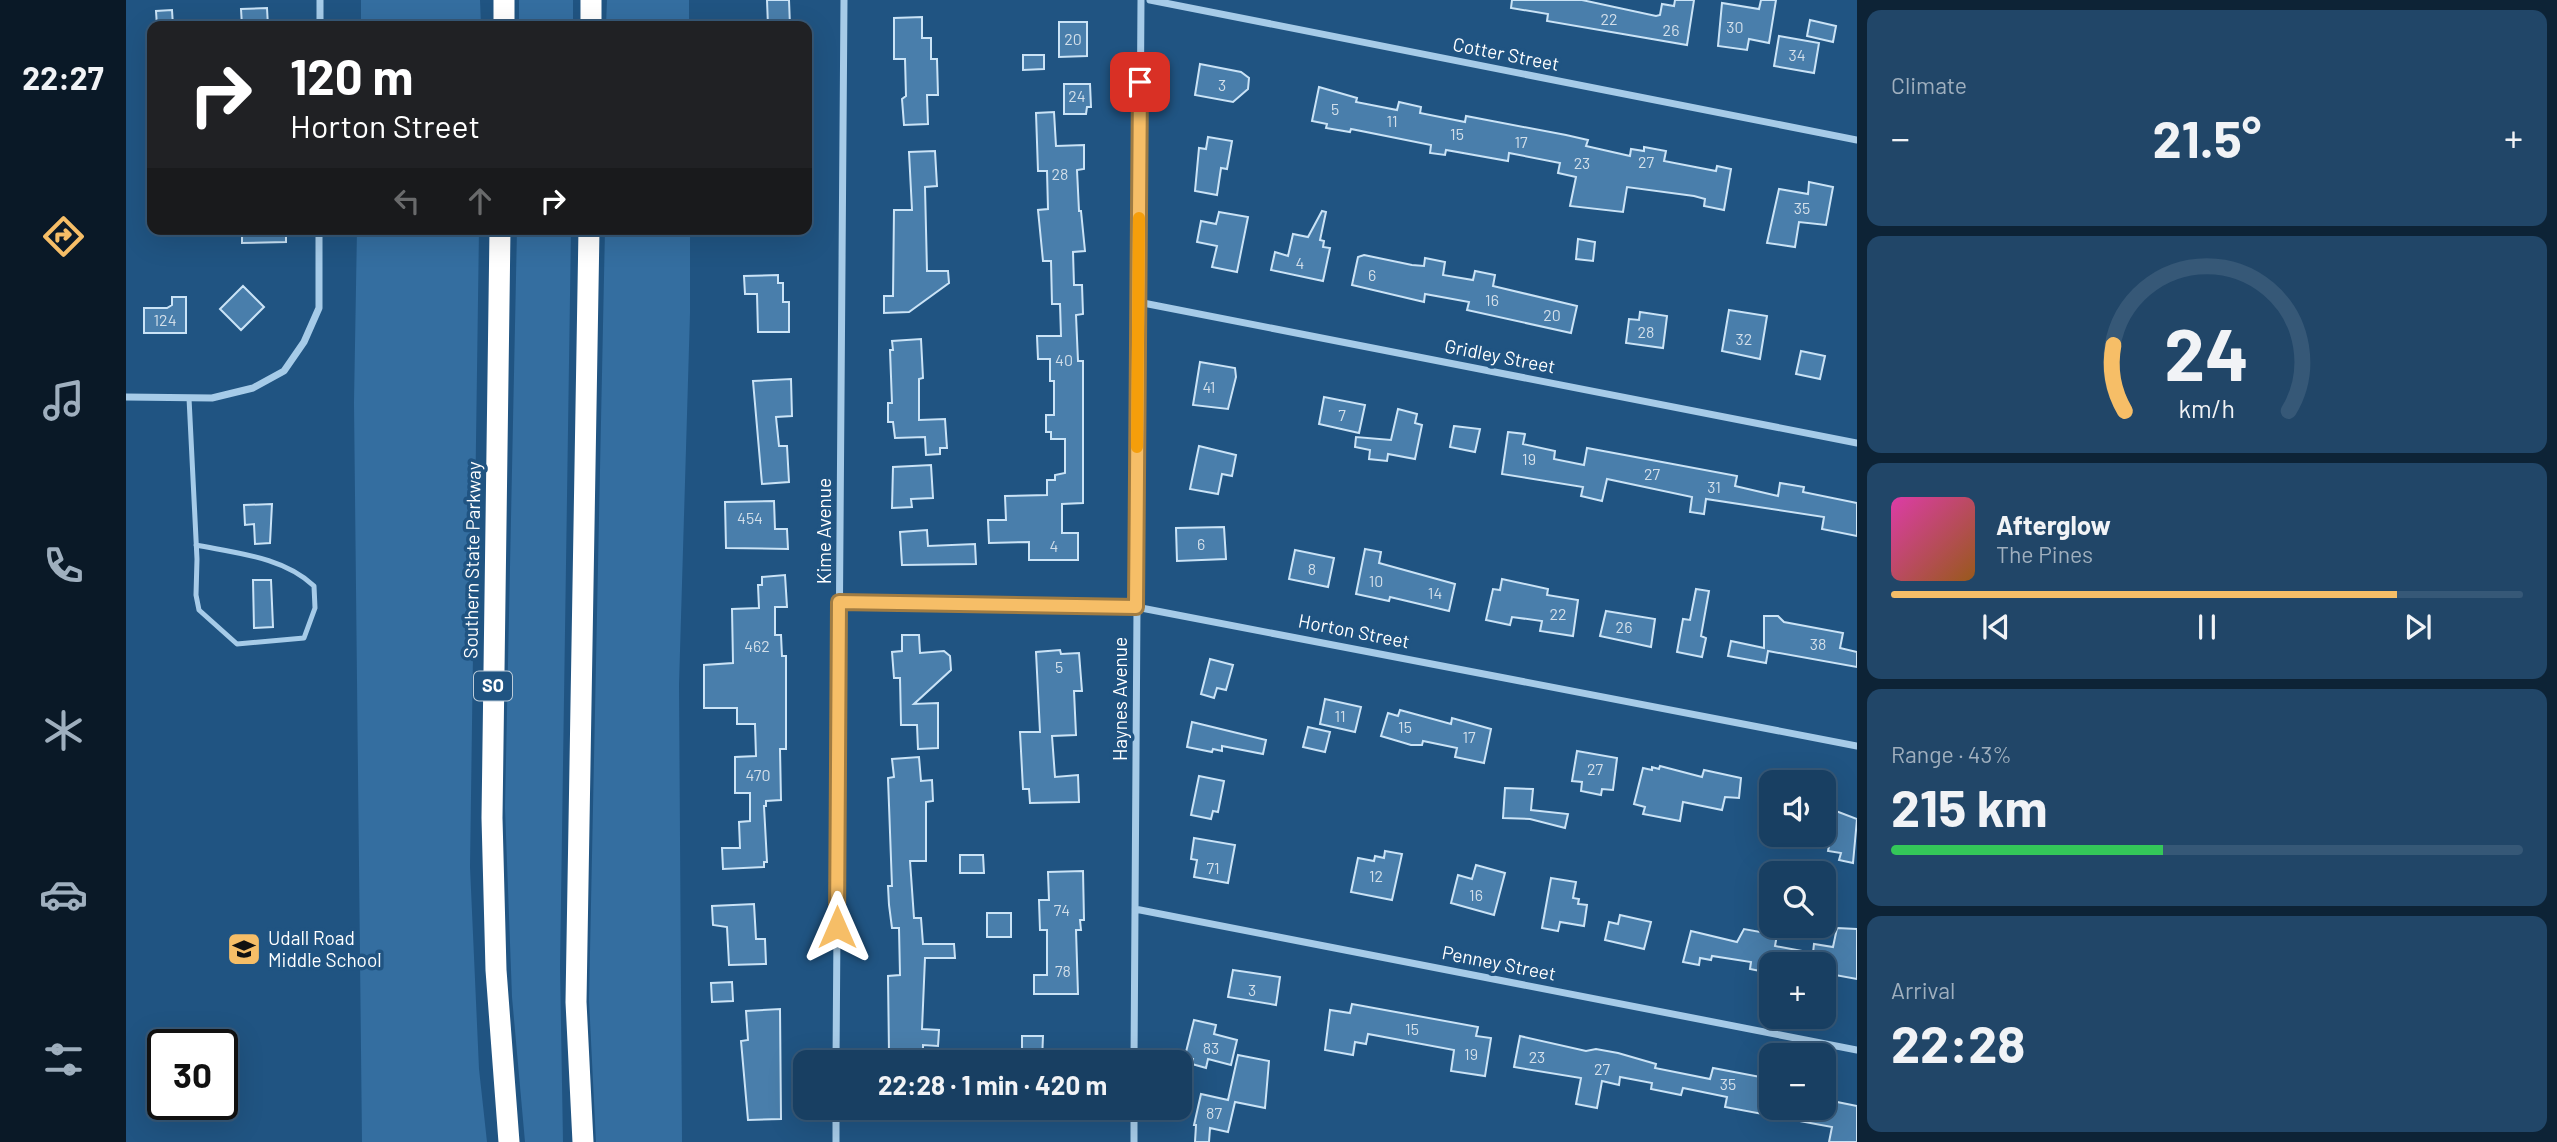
<!DOCTYPE html>
<meta charset="utf-8">
<style>
body{margin:0;font-family:Barlow,sans-serif;background:#214668;color:#f1f3f6;height:100vh;display:flex;flex-direction:column;font-size:26px;white-space:nowrap}
*{box-sizing:border-box;margin:0}
p{font-size:23px;color:#9fafbe}
.icon{flex:none;width:38px;height:38px;fill:none;stroke:currentColor;stroke-width:2;stroke-linecap:round;stroke-linejoin:round}
.map{position:relative;flex:1;overflow:hidden}
.sheet{display:flex;flex-direction:column;gap:10px;padding:10px;background:#0d2336;width:700px}
.sheet>*{flex:none}
.top-card{position:absolute;left:21px;top:21px;width:665px;height:214px;border-radius:14px;box-shadow:0 7px 28px #0002,0 0 0 2px #365877;background:#202124;color:#fff;overflow:hidden}
.fabs{position:absolute;left:1633px;top:770px;display:grid;gap:14px}
.fabs a{display:grid;place-items:center;width:77px;height:77px;border-radius:14px;background:#183f62;box-shadow:0 7px 28px #0002,0 0 0 2px #365877;font-size:35px}
.speed{position:absolute;left:21px;top:1029px;display:flex;gap:14px;font-size:35px;font-weight:700;text-align:center}
.speed>*{display:grid;place-content:center;width:91px;height:91px;border-radius:50%;background:#183f62;box-shadow:0 7px 28px #0002,0 0 0 2px #365877;line-height:1}
.speed .limit{border:4px solid #111;border-radius:10px;background:#fff;color:#111}
.pin{position:absolute;display:grid;place-items:center;width:60px;height:60px;color:#fff;margin:-30px;border-radius:14px;box-shadow:0 4px 10px #0006}
.me{position:absolute;width:77px;margin:-38px;rotate:0deg;stroke-linejoin:round;filter:drop-shadow(0 0 5px #0008)}
.turn{display:flex;align-items:center;gap:24px;height:147px;padding:0 28px;font-size:32px}
.turn .icon{width:91px;height:91px;stroke-width:2.5}
.turn b{display:block;font-size:49px;line-height:60px}
.lanes{display:flex;align-items:center;height:66px;padding:0 28px;background:#0003;justify-content:center;gap:35px;direction:ltr}
.lanes .off{opacity:.35}
.big{font-size:52px;font-weight:700;line-height:1.1}
.sheet .card{flex:1;display:flex;flex-direction:column;justify-content:center;gap:10px;min-width:0;padding:0 24px;border-radius:14px;background:#214668}
.sheet .dial{align-items:center;gap:0}
.dial svg{height:182px;overflow:visible;fill:none;stroke:#365877;stroke-width:7;stroke-linecap:round;text-anchor:middle}
.dial text{fill:#f1f3f6;stroke:none}
.song{display:flex;align-items:center;gap:21px}
.cover{width:84px;height:84px;border-radius:10px;background:linear-gradient(135deg,hsl(320 70% 55%),hsl(30 70% 35%))}
.played{height:7px;border-radius:4px;background:linear-gradient(90deg,#f6be67 80%,#365877 80%)}
.keys{display:flex;justify-content:space-around;direction:ltr}
.heat{display:flex;justify-content:space-between;align-items:center;font-size:38px;direction:ltr}
.charge{height:10px;border-radius:5px;background:linear-gradient(90deg,#34c759 43%,#365877 0)}
.trip{position:absolute;left:667px;top:1050px;width:399px;height:70px;border-radius:14px;background:#183f62;box-shadow:0 7px 28px #0002,0 0 0 2px #365877;font-weight:700;line-height:70px;text-align:center}
main{display:flex;flex:1;min-height:0}
.menu{display:flex;flex-direction:column;width:126px;justify-content:space-around;align-items:center;background:#0a1927;color:#9fafbe}
.menu .icon{width:49px;height:49px}
.menu .current{color:#f6be67}
.menu b{font-size:32px;color:#f1f3f6}
.map>svg:first-child{display:block}
.green{fill:#346ea0}
.building{fill:#497eab;stroke:#cae3f6;stroke-width:2}
.lines{fill:none;stroke-linecap:round;stroke-linejoin:round}
.service{stroke:#a6cbe8;stroke-width:5}
.minor{stroke:#a6cbe8;stroke-width:7}
.motorway{stroke:#fff;stroke-width:21}
.route-casing{stroke:#a07c43;stroke-width:18}
.route{stroke:#f6be67;stroke-width:12}
.slow{stroke:#f59e0b;stroke-width:12}
.labels{text-anchor:middle;stroke-width:7;stroke-linejoin:round;paint-order:stroke}
.number-label{font-size:16px;fill:#d2dfea}
.shield{fill:#205482;stroke:#bcccda;stroke-width:2}
.shield-label{font-size:18px;font-weight:bold;fill:#fff}
.street-label{font-size:19px;fill:#fff;stroke:#205482}
.poi-label{font-size:19px;fill:#fff;stroke:#205482;text-anchor:start}
</style>
<main>
<nav class="menu">
<b>22:27</b>
<svg class="icon current" aria-label="directions" viewBox="0 0 24 24"><path d="M12 3l9 9-9 9-9-9zM9 14v-3h6M13 9l2 2-2 2"/></svg>
<svg class="icon" aria-label="music" viewBox="0 0 24 24"><path d="M9 18V5l10-2v13"/><circle cx="6" cy="18" r="3"/><circle cx="16" cy="16" r="3"/></svg>
<svg class="icon" aria-label="phone" viewBox="0 0 24 24"><path d="M5 4h4l2 5-3 2q2 4 5 5l2-3 5 2v4C11 20 4 13 5 4z"/></svg>
<svg class="icon" aria-label="climate" viewBox="0 0 24 24"><path d="M12 3v18M4 7l16 10M4 17L20 7"/></svg>
<svg class="icon" aria-label="car" viewBox="0 0 24 24"><path d="M5 17H2v-5l4-1 3-4h7l3 4 3 1v5h-3M9 17h6M6 11h13"/><circle cx="7" cy="17" r="2"/><circle cx="17" cy="17" r="2"/></svg>
<svg class="icon" aria-label="filters" viewBox="0 0 24 24"><path d="M4 7h16M4 17h16"/><circle cx="9" cy="7" r="2"/><circle cx="15" cy="17" r="2"/></svg>
</nav>
<div class="map">
<svg width="1731" height="1142" viewBox="0 0 1731 1142">
<rect width="100%" height="100%" fill="#205482"/>
<path class="green" d="M235,0H354L355,26H235Z
M393,0H447V26H393Z
M481,0H563V26H480Z
M231,229H353L344,867L353,1069L361,1142H236L228,403Z
M391,229H445L434,967L437,1142H399L386,997L379,808Z
M479,229H564V313L553,685L556,1142H470L463,1000Z"/>
<path class="building" d="M641,0H663L664,26H642Z
M1386,0H1456L1530,16L1534,15L1536,4L1548,6L1549,0H1568L1561,45L1421,21L1422,14L1385,8Z
M1635,0H1650L1643,43L1623,39L1621,50L1592,46L1596,3L1633,9Z
M141,8L142,26H116L115,9Z
M46,10L47,26H31L30,11Z
M796,17V38H805V59H811L812,95H801L802,124L778,125L776,99L780,96L779,59H768V18Z
M1684,20L1710,26L1707,42L1681,36Z
M933,22H961V56L933,57Z
M1653,36L1693,43L1688,73L1648,66Z
M897,55H918V69L897,70Z
M1074,64L1115,72L1123,78L1122,89L1107,102L1069,95Z
M938,84H964L965,107H961L960,114H938Z
M1193,87L1231,98L1230,102L1271,110L1273,102L1295,107L1294,113L1339,122L1340,116L1440,135L1462,140L1460,146L1504,156L1505,149L1518,151V147L1540,151L1538,161L1590,171L1591,166L1605,169L1598,210L1578,206L1579,199L1568,196L1501,187L1497,212L1444,206L1450,177L1432,173L1434,163L1383,153L1382,161L1320,150L1319,155L1304,153L1305,145L1225,129L1224,132L1200,128L1201,124L1186,121Z
M928,112L930,146L958,145V169L951,170L953,211H955L959,251L947,252L948,285H956L957,314L950,315L952,361H957V503L936,504V533H952V560H903V542L863,543L862,520H880L879,496L921,495V480H929V475L939,473V439H925V432H920V415H928V381H924V359H912L911,336H935L934,304H926L925,261H917L912,210L922,209L921,171H912L910,113Z
M1082,137L1106,141L1101,169L1095,168L1091,195L1069,191L1073,148L1080,149Z
M809,151L811,186L799,187L801,271H822L823,283L783,312L758,313V296H767L768,210H786L783,152Z
M1683,182L1707,187L1700,225L1673,222L1669,247L1641,243L1653,189L1682,194Z
M1196,211L1200,212L1194,240L1198,241L1197,247L1204,248L1197,281L1145,270L1149,252L1162,256L1167,234L1182,237Z
M1093,212L1122,217L1111,272L1086,267L1091,246L1071,242L1075,221L1090,224Z
M116,229H160V242L116,243Z
M1452,239L1469,242L1467,261L1450,259Z
M1238,255L1286,265L1298,266L1299,258L1319,262L1317,275L1347,280L1349,271L1369,275L1367,286L1451,306L1445,333L1341,310L1343,302L1299,294L1298,302L1226,285L1232,257Z
M652,275V283H657V302H663V332H632L631,294H619L618,276Z
M117,286L138,307L115,330L94,309Z
M46,297H60V333H18V308H41L46,305Z
M1603,310L1641,316L1634,359L1596,351Z
M1514,312L1541,316L1537,348L1500,343L1503,319L1513,320Z
M795,339L797,378L793,379V420L819,419L821,448H814V454L800,455L799,437L769,438L767,422H762V403H766L764,350H767L766,341Z
M1675,351L1699,356L1694,379L1670,374Z
M1074,362L1109,368L1110,377L1102,409L1067,405Z
M665,379L666,416L650,417L653,446H661L663,482L636,484L627,381Z
M1198,397L1239,405L1233,433L1193,424Z
M1272,409L1291,414L1289,423L1296,425L1289,459L1262,454L1261,461L1243,459L1244,450L1229,447L1230,437L1265,440Z
M1328,426L1354,429L1349,452L1324,447Z
M1382,432L1399,434L1397,444L1429,451L1428,459L1458,465L1461,448L1611,476L1609,486L1652,496L1654,483L1678,487L1677,492L1731,503V536L1696,529L1698,517L1580,499L1578,514L1564,512L1566,497L1481,479L1476,501L1455,496L1457,487L1376,474Z
M1073,446L1110,455L1106,476L1096,474L1092,494L1064,489Z
M805,465L807,498L785,499L786,507L766,508L767,467Z
M648,501L649,529H661L662,549L600,548L599,502Z
M146,504L144,543L129,544L128,524L119,525L118,505Z
M1098,527L1100,559L1051,561L1050,528Z
M801,530L802,546L849,544L850,564L776,565L774,532Z
M1239,549L1255,552L1253,563L1329,584L1323,611L1264,597L1263,601L1230,594Z
M1169,550L1208,558L1202,587L1163,579Z
M659,575L661,607H649V635H655L656,656H660V749H654L655,800L640,801V806H638L641,862H638V867L597,869L596,848H614L613,822L624,821V793H609V757L630,756L629,724H611V708H578V665L607,663L606,609L633,608L632,585H636V577Z
M1376,579L1422,589L1421,595L1452,600L1447,636L1414,631L1416,621L1386,617L1384,625L1360,620L1367,589L1374,590Z
M127,580H145L147,627L128,628Z
M1570,589L1583,591L1575,636L1580,638L1576,657L1551,652L1557,619L1564,620Z
M1480,611L1529,619L1525,647L1474,636Z
M1638,616H1652L1658,622L1717,633L1714,648L1731,652V667L1642,651L1640,663L1602,656L1605,641L1638,648Z
M776,635H793L794,653L818,651L824,656L825,670L788,704L812,703V748L792,749L791,725H775L774,678H768L766,652L776,651Z
M934,650L935,654L953,653L956,691H948L950,735L926,736L929,777L952,775L953,802L904,803L903,789H897L894,732H914L910,652Z
M1084,659L1107,665L1100,690L1091,688L1088,698L1075,694Z
M1199,699L1235,707L1229,732L1194,724Z
M1274,710L1325,724L1326,718L1365,729L1358,763L1329,757L1331,748L1297,741L1296,745H1285L1255,736L1262,713L1272,716Z
M1066,722L1140,740L1137,754L1096,746V751L1087,749L1086,752L1061,747Z
M1182,727L1204,732L1199,752L1177,747Z
M1451,751L1491,758L1487,790L1476,789L1475,795L1455,791L1456,782L1446,781Z
M793,757L795,781L806,780L807,801L800,802V861H784L788,918H795L797,944H828L829,958H799L796,1029L813,1030L812,1046L797,1045V1053H763L762,976L774,975L773,928H766L763,905L762,886H766L762,778L768,777L766,759Z
M1534,766L1576,777L1578,770L1615,778L1613,798L1599,797L1596,810L1557,802L1554,821L1517,814L1519,807L1508,804L1517,768L1526,770V767L1533,769Z
M1073,776L1098,781L1092,812L1087,811L1085,819L1065,815Z
M1379,788L1407,789L1405,810L1442,814L1439,828L1404,819L1377,818Z
M1702,808L1731,819L1727,863L1713,860L1715,853L1702,851L1704,841L1695,839Z
M1068,838L1109,845L1102,883L1068,877L1071,860L1065,859Z
M1259,851L1276,854L1266,900L1225,892L1232,858L1248,861L1249,856L1258,858Z
M834,855H857L858,873H834Z
M1350,865L1379,873L1368,915L1325,903L1332,875L1346,879Z
M957,871L958,920H954L955,930H950L952,994H908V975H921V930H914L913,900H923L922,872Z
M1425,878L1450,882L1447,898L1453,899L1452,904L1461,905L1458,926L1434,922L1432,931L1416,928Z
M628,904L630,939H639L640,964L603,965L601,927L587,925L586,906Z
M861,913H885V937H861Z
M1494,915L1525,922L1518,949L1479,940L1483,922L1492,924Z
M1711,928L1731,929V979L1698,973V964H1645L1644,973L1624,969L1625,962L1586,956L1585,960L1574,958L1573,965L1557,962L1565,931L1611,942L1618,929L1651,935L1649,946L1687,953L1688,944L1707,947Z
M1107,970L1154,977L1150,1005L1102,997Z
M606,982L607,1001L586,1002L585,983Z
M1226,1004L1352,1027L1350,1036L1365,1038L1359,1076L1325,1071L1328,1050L1242,1034L1240,1044L1229,1042L1227,1055L1199,1050L1204,1010L1224,1013Z
M654,1009L655,1119L622,1120L615,1041L622,1040L620,1011Z
M1068,1020L1090,1025L1088,1034L1111,1040L1105,1065L1082,1059L1080,1068L1066,1064L1067,1059L1059,1056Z
M896,1036H917L916,1060H896Z
M1394,1036L1460,1051L1470,1049L1492,1053L1530,1064L1529,1068L1584,1079L1587,1068L1645,1079V1108H1710L1711,1102L1731,1106V1142H1703L1706,1127L1599,1107L1601,1097L1557,1088L1555,1095L1525,1089L1526,1083L1494,1077L1493,1085L1476,1081L1471,1108L1450,1104L1455,1078L1388,1067Z
M1112,1055L1143,1061L1139,1108L1109,1102L1102,1132L1084,1128L1083,1142H1069L1070,1125H1068L1075,1094L1102,1100Z"/>
<g class="lines">
<path class="service" d="M63,398L71,559L70,595L73,610L111,644L178,638L189,608L188,586C158,557 110,553 70,545"/>
<path class="minor" d="M1024,0L1731,140
M194,26V0
M1012,302L1731,443
M0,397L86,398L127,388L158,371L178,342L193,308V229
M713,602L1010,607L1731,746
M1009,909L1731,1050
M710,1062L718,0
M1008,1062L1015,0
M710,1142V1108
M1008,1142V1108"/>
<path class="motorway" d="M378,0V26
M465,0V26
M374,229L366,818L370,970L383,1142
M457,1142L450,1002L463,229"/>
</g>
<g class="lines">
<g class="route-casing">
<path id="route" d="M711,927L713,602L1010,607L1014,82"/>
</g>
<use href="#route" class="route"/>
<path class="slow" d="M1011,447L1013,218"/>
</g>
<defs>
<g id="school-square" transform="scale(1.75)"><rect x="-9" y="-9" width="18" height="18" rx="4" fill="#f6be67" stroke="#205482"/><path d="M0-5L7-2L0 1L-7-2ZM-4 1L0 2.5L4 1V4Q0 6-4 4Z" fill="#111"/></g>
</defs>
<g fill-rule="evenodd">
<use href="#school-square" x="118" y="949"/>
</g>
<g class="labels">
<g class="number-label">
<text x="1483" y="25">22</text>
<text x="1609" y="33">30</text>
<text x="1545" y="36">26</text>
<text x="947" y="45">20</text>
<text x="1671" y="61">34</text>
<text x="1096" y="91">3</text>
<text x="951" y="102">24</text>
<text x="1209" y="115">5</text>
<text x="1266" y="127">11</text>
<text x="1331" y="140">15</text>
<text x="1395" y="148">17</text>
<text x="1520" y="168">27</text>
<text x="1456" y="169">23</text>
<text x="934" y="180">28</text>
<text x="1676" y="214">35</text>
<text x="1174" y="269">4</text>
<text x="1246" y="281">6</text>
<text x="1366" y="306">16</text>
<text x="1426" y="321">20</text>
<text x="39" y="326">124</text>
<text x="1520" y="338">28</text>
<text x="1618" y="345">32</text>
<text x="938" y="366">40</text>
<text x="1083" y="393">41</text>
<text x="1216" y="421">7</text>
<text x="1403" y="465">19</text>
<text x="1526" y="480">27</text>
<text x="1588" y="493">31</text>
<text x="624" y="524">454</text>
<text x="1075" y="550">6</text>
<text x="928" y="552">4</text>
<text x="1186" y="575">8</text>
<text x="1250" y="587">10</text>
<text x="1309" y="599">14</text>
<text x="1432" y="620">22</text>
<text x="1498" y="633">26</text>
<text x="1692" y="650">38</text>
<text x="631" y="652">462</text>
<text x="933" y="673">5</text>
<text x="1214" y="722">11</text>
<text x="1279" y="733">15</text>
<text x="1343" y="743">17</text>
<text x="1469" y="775">27</text>
<text x="632" y="781">470</text>
<text x="1087" y="874">71</text>
<text x="1250" y="882">12</text>
<text x="1350" y="901">16</text>
<text x="936" y="916">74</text>
<text x="937" y="977">78</text>
<text x="1126" y="996">3</text>
<text x="1286" y="1035">15</text>
<text x="1085" y="1054">83</text>
<text x="1345" y="1060">19</text>
<text x="1411" y="1063">23</text>
<text x="1476" y="1075">27</text>
<text x="1602" y="1090">35</text>
<text x="1088" y="1119">87</text>
</g>
<rect class="shield" x="348" y="671.5" width="38" height="29" rx="5"/>
<g class="shield-label">
<text x="367" y="692">SO</text>
</g>
<g class="street-label">
<text transform="translate(1380 54) rotate(11)" y="7">Cotter Street</text>
<text transform="translate(1374 356) rotate(11)" y="7">Gridley Street</text>
<text transform="translate(698 531) rotate(-90)" y="7">Kime Avenue</text>
<text transform="translate(346 560) rotate(-89)" y="7">Southern State Parkway</text>
<text transform="translate(1228 631) rotate(11)" y="7">Horton Street</text>
<text transform="translate(994 699) rotate(-90)" y="7">Haynes Avenue</text>
<text transform="translate(1373 963) rotate(11)" y="7">Penney Street</text>
</g>
<g class="poi-label">
<text x="142" y="945">Udall Road<tspan x="142" dy="22">Middle School</tspan></text>
</g>
</g>
</svg>
<div class="fabs">
<a><svg class="icon" aria-label="sound" viewBox="0 0 24 24"><path d="M4 9h4l5-4v14l-5-4H4zM17 9q2 3 0 6"/></svg></a>
<a><svg class="icon" aria-label="search" viewBox="0 0 24 24"><circle cx="10" cy="10" r="6"/><path d="M15 15l6 6"/></svg></a>
<a>+</a>
<a>−</a>
</div>
<div class="speed"><div class="limit">30</div></div>
<div class="pin" style="left:1014px;top:82px;background:#d93025"><svg class="icon" aria-label="arrive" viewBox="0 0 24 24"><path d="M6 21V4h12l-3 4 3 4H6"/></svg></div>
<svg class="me" style="left:711px;top:927px" viewBox="-20 -20 40 40"><path d="M0-17L14 15 0 8-14 15z" fill="#f6be67" stroke="#fff" stroke-width="4"/></svg>
<div class="trip">22:28 · 1 min · 420 m</div>
<div class="top-card">
<div class="turn"><svg class="icon" aria-label="right" viewBox="0 0 24 24"><path d="M7 20v-9h11M14 6l5 5-5 5"/></svg><div><b>120 m</b>Horton Street</div></div>
<div class="lanes"><svg class="icon off" aria-label="left" viewBox="0 0 24 24"><path d="M17 20v-9H6M10 6l-5 5 5 5"/></svg><svg class="icon off" aria-label="ahead" viewBox="0 0 24 24"><path d="M12 20V5M6 11l6-6 6 6"/></svg><svg class="icon" aria-label="right" viewBox="0 0 24 24"><path d="M7 20v-9h11M14 6l5 5-5 5"/></svg></div>
</div>
</div>
<section class="sheet">
<div class="card"><p>Climate</p>
<div class="heat"><a>−</a><b class="big">21.5°</b><a>+</a></div>
</div>
<div class="card dial"><svg viewBox="0 0 100 80">
<path d="M14 69A42 42 0 1 1 86 69"/>
<path d="M14 69A42 42 0 0 1 9 40" stroke="#f6be67"/>
<text x="50" y="56" font-size="32" font-weight="700">24</text>
<text x="50" y="72" font-size="11">km/h</text>
</svg></div>
<div class="card">
<div class="song"><i class="cover"></i><div><b>Afterglow</b><p>The Pines</p></div></div>
<div class="played"></div>
<div class="keys"><svg class="icon" aria-label="previous" viewBox="0 0 24 24"><path d="M18 5L8 12l10 7zM5 5v14"/></svg><svg class="icon" aria-label="pause" viewBox="0 0 24 24"><path d="M8 5v14M16 5v14"/></svg><svg class="icon" aria-label="next" viewBox="0 0 24 24"><path d="M6 5l10 7-10 7zM19 5v14"/></svg></div>
</div>
<div class="card"><p>Range · 43%</p><b class="big">215 km</b><div class="charge"></div></div>
<div class="card"><p>Arrival</p><b class="big">22:28</b></div>
</section>
</main>
